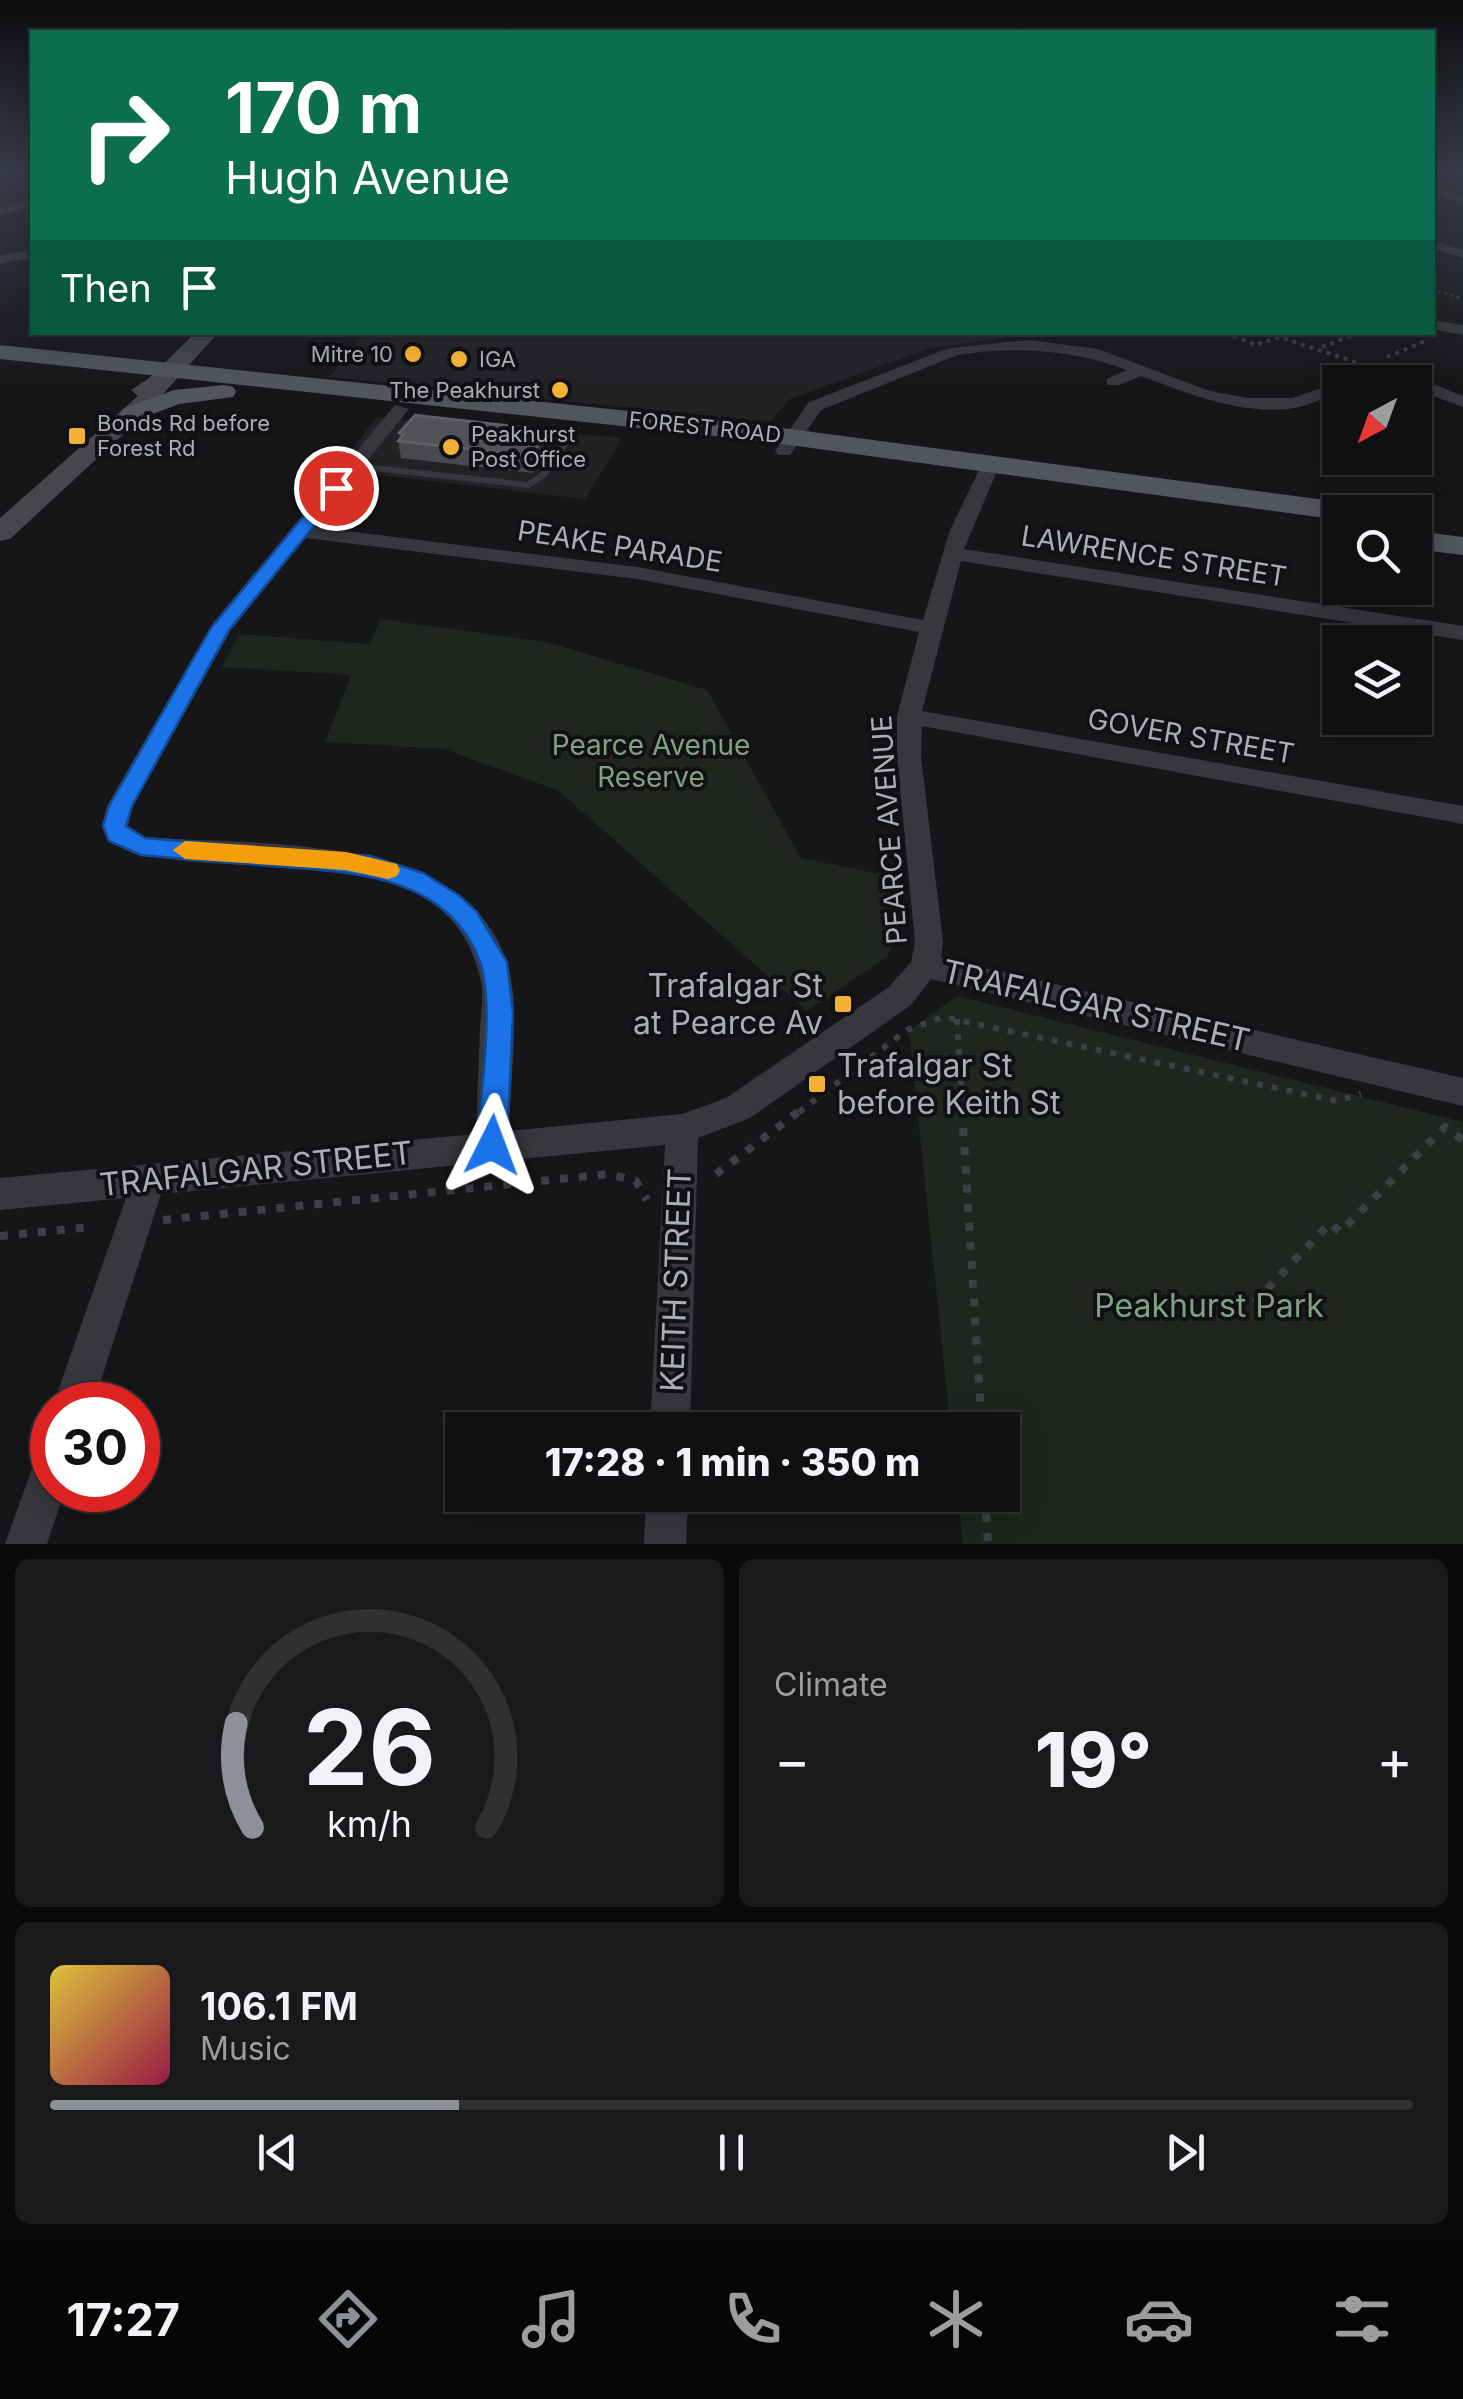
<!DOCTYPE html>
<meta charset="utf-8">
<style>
body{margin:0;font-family:Inter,sans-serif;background:#19191b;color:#f1f3f6;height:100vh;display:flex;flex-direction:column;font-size:38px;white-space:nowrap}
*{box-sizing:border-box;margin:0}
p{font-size:32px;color:#9c9d9f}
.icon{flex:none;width:55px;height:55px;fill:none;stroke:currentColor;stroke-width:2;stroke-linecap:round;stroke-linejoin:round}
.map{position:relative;height:1544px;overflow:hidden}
.drawer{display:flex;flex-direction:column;gap:15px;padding:15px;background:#09090a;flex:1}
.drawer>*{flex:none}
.banner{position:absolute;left:30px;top:30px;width:1405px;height:305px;border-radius:0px;box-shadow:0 5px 25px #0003,0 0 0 2px #303032;background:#0b6e4f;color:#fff;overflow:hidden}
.needle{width:65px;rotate:221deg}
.tools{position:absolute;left:1322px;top:365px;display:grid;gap:20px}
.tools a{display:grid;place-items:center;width:110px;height:110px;border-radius:0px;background:#101012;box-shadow:0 5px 25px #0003,0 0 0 2px #303032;font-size:50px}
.speed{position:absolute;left:30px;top:1382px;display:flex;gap:20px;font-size:50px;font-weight:700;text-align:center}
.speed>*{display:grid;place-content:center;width:130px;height:130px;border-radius:50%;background:#101012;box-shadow:0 5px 25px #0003,0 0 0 2px #303032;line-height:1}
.speed .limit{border:15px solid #d22;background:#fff;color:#111}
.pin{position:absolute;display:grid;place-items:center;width:85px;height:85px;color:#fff;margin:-42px;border:5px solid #fff;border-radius:50%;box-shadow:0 2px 10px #0007}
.me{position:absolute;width:110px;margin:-55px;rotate:3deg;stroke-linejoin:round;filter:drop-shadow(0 0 8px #0008)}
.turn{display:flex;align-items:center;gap:35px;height:210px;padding:0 30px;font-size:45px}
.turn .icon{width:130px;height:130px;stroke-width:2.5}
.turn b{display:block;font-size:70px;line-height:85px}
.then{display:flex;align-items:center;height:95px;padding:0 30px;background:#0003;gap:20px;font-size:38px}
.big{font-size:75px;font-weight:800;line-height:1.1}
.drawer .card{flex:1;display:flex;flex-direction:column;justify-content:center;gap:15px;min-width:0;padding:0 35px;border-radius:15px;background:#19191b}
.drawer .dial{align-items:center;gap:0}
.dial svg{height:260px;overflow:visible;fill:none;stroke:#303032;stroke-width:7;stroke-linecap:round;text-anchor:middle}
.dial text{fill:#f1f3f6;stroke:none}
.song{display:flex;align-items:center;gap:30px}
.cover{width:120px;height:120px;border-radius:15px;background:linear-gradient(135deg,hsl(50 70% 55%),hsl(340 70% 35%))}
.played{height:10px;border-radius:5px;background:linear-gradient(90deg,#8c9099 30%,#303032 30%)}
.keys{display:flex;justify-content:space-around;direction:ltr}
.heat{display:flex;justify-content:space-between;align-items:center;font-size:55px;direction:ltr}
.drawer .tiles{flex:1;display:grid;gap:15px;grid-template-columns:1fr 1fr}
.card:last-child{grid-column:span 2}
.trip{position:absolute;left:445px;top:1412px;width:575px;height:100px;border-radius:0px;background:#101012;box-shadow:0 5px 25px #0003,0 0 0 2px #303032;font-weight:800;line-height:100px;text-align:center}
.tab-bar{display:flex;height:160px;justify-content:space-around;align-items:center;background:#060607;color:#9c9d9f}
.tab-bar .icon{width:70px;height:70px}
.tab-bar .active{color:#8c9099}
.tab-bar b{font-size:45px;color:#f1f3f6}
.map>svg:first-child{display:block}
.built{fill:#222225}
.green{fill:#1e261f}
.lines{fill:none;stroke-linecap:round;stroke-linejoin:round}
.path-far3{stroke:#3d3f44;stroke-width:2.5;stroke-dasharray:2.5 4;stroke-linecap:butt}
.path-far2{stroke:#3d3f44;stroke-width:4;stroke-dasharray:4 5;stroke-linecap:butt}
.path-far1{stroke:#3d3f44;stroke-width:6;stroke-dasharray:6 9;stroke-linecap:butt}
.path{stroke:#3d3f44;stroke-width:8;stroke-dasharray:8 11;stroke-linecap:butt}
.lane{fill:#37383d;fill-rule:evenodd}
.street{fill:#37383d;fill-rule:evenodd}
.secondary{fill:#45474d;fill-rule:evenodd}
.primary{fill:#53555c;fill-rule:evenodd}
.wall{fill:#47494d}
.shaded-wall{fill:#2f3033}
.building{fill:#525359;stroke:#5f6168;stroke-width:2.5}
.route{fill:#1a73e8;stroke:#114b97;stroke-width:2.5}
.slow{fill:#f59e0b}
.poi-dot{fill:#f2b134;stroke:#111113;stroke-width:4}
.labels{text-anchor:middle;stroke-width:8;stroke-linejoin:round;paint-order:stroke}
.far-poi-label{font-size:22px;fill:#a8adb8;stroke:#111113;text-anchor:start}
.far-street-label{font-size:22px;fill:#a8adb8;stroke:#111113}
.street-label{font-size:28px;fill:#a8adb8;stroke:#111113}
.park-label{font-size:28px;fill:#7fa381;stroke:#111113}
.near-poi-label{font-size:32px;fill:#a8adb8;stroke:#111113;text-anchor:end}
.near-street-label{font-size:32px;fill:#a8adb8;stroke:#111113}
.near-park-label{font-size:32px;fill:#7fa381;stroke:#111113}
</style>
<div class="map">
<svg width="1463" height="1544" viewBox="0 0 1463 1544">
<rect width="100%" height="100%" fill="#161618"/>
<path class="built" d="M366,333H1036L928,349L790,399L770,422L329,377Z
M377,417L622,438L585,499L336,470Z"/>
<path class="green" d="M380,619L546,642L707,690L801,858L890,876L898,934L887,957L807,1011L559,791L444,749L325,742L351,675L222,667L239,634L370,644Z
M957,996L1463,1122V1544H963L958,1495H1002V1430H951L909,1031Z"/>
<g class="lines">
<path class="path-far3" d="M1432,289L1463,299"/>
<path class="path-far2" d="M1225,332L1255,345L1280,337L1358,363
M1322,347L1361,332
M1387,357L1428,340"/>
<path class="path-far1" d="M957,1019L963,1112
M799,1112L907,1030L943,1017L1337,1101L1361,1094"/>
<path class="path" d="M962,1109L982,1430
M716,1174L802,1109
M163,1220L609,1174L636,1181L647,1200
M0,1236L92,1227
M1263,1316L1252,1305L1330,1223L1340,1232L1445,1127L1463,1140
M985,1495L988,1544"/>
<path class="lane" d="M573,426L580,428L546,477L529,488L355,469L350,466L355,463L527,482L540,473Z"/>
<path class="street" d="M1432,187L1463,195V203L1432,194Z
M32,199V207L0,216V208Z
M1432,240L1463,250V258L1432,248Z
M32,250V258L0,264V256Z
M1432,320L1463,325V335L1432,329Z
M1028,340L1098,349L1210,391L1248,398H1292L1378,369L1421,379L1463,396V407L1415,389V382L1378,379L1340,382V392C1326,397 1310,405 1295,408C1242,416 1190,394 1141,376L1119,385H1107V379L1127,370C1072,349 1015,346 957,355L821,410L790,455H778L775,451L809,402L949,348Z
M395,405L409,409L314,527L637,567L923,620L950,530L982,464L991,459L1000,464L964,549L1463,626V640L961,561L922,711L1463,806V824L922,726L921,756L943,942L941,958L1463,1078V1106L931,979L911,1005L750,1118L698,1138L690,1430H650L665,1145L161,1194L93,1405H53L126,1198L0,1210V1178L476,1134C477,1098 479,1062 480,1027C481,1012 484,995 481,981C446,816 218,895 109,842L102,826L107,806L213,623ZM306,538L637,579L919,632L897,716V756L915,942L911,962L889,987L726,1098L682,1114L509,1131C510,1089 518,1023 512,985C488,828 262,847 145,837L128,826L133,806L231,630Z
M52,1446V1490H65L47,1544H5L38,1452Z
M646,1495H688L686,1544H644Z"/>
<path class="secondary" d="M196,332H219L145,414L10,539L0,541V518L129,404L138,396L131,390L149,378Z"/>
<path class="primary" d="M0,345L752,424L1348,503L1358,506L1362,512H1340V520L752,440L0,359Z
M224,385L233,387L236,392L233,397L179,404L132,422L119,414L123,409L174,390Z
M1415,531L1463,537V555L1415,549Z"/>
</g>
<path class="wall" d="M399,433L551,447L533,473L401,458L398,441L400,438Z"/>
<path class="shaded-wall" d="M549,430L551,447L533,473L531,456Z"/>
<path class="building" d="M415,415L549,430L531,456L398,441L404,434L399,433Z"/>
<linearGradient id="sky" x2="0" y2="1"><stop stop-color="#0c0c0d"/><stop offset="0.44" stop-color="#363c48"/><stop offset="1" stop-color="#363c48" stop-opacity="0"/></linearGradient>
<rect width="1463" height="388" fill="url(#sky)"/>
<path class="route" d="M330,484L345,488L229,630L132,806L126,826L145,838L370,856L423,873L460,896L477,912L507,962L513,1013L507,1145L503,1155L492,1159L481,1155L477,1145C480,1098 495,1005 480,962C448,873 348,872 271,866C227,862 184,859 141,855L109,841L103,826L109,806L211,628Z"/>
<path class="slow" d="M185,841L346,852L397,864L400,870L397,876L388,879L346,870L185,859L173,850Z"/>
<g class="poi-dot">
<circle cx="413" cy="354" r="10"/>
<circle cx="459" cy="359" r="10"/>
<circle cx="560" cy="390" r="10"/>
<rect x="67" y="426" width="20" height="20" rx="5"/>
<circle cx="451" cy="447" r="10"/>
<rect x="833" y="994" width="20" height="20" rx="5"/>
<rect x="807" y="1074" width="20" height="20" rx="5"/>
</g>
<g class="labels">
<g class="far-poi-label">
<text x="393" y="362" text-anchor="end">Mitre 10</text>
<text x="479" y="367">IGA</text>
<text x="540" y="398" text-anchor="end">The Peakhurst</text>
<text x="97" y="431">Bonds Rd before<tspan x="97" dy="25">Forest Rd</tspan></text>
<text x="471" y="442">Peakhurst<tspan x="471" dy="25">Post Office</tspan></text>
</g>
<g class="far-street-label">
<text transform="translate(705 427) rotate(6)" y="8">FOREST ROAD</text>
</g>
<g class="street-label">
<text transform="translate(620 546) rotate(9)" y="10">PEAKE PARADE</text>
<text transform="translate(1154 556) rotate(9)" y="10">LAWRENCE STREET</text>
<text transform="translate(1191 736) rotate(10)" y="10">GOVER STREET</text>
<text transform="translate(889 830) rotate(-94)" y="10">PEARCE AVENUE</text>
</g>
<g class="park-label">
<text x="651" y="755">Pearce Avenue<tspan x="651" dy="32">Reserve</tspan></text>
</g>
<g class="near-poi-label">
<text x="823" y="997">Trafalgar St<tspan x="823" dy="37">at Pearce Av</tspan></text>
<text x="837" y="1077" text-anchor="start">Trafalgar St<tspan x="837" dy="37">before Keith St</tspan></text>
</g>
<g class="near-street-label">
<text transform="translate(1096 1006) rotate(13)" y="11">TRAFALGAR STREET</text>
<text transform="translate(256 1169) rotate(-6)" y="11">TRAFALGAR STREET</text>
<text transform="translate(676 1280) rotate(-88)" y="11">KEITH STREET</text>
</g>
<g class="near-park-label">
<text x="1209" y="1317">Peakhurst Park</text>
</g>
</g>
</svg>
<div class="tools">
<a><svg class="needle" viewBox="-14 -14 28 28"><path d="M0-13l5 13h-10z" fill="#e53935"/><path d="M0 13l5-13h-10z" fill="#9c9d9f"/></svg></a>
<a><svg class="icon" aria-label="search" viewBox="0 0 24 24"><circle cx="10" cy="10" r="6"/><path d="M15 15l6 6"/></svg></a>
<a><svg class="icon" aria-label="layers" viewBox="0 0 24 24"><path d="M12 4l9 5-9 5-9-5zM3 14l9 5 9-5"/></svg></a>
</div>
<div class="speed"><div class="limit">30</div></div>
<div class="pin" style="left:336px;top:488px;background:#d93025"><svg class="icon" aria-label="arrive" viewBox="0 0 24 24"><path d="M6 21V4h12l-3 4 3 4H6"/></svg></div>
<svg class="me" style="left:492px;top:1145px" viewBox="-20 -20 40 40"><path d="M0-17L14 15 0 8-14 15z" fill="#1a73e8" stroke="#fff" stroke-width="4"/></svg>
<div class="trip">17:28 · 1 min · 350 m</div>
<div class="banner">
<div class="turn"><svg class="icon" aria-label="right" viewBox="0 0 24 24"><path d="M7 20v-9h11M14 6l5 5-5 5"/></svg><div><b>170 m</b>Hugh Avenue</div></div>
<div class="then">Then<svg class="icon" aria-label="arrive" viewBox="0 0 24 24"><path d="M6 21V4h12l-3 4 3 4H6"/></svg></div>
</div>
</div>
<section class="drawer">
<div class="tiles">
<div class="card dial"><svg viewBox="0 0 100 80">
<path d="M14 69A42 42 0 1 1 86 69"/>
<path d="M14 69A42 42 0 0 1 9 37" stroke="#8c9099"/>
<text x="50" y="56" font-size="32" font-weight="700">26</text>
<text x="50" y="72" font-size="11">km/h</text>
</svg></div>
<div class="card"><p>Climate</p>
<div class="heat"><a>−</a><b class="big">19°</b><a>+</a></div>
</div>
<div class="card">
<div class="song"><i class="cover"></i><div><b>106.1 FM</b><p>Music</p></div></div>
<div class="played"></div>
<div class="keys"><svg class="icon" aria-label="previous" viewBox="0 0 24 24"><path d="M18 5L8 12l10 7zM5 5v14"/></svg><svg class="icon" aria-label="pause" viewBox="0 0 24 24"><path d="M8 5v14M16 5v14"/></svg><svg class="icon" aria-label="next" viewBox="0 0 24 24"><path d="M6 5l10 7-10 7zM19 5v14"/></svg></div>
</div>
</div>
</section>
<nav class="tab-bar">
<b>17:27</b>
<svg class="icon active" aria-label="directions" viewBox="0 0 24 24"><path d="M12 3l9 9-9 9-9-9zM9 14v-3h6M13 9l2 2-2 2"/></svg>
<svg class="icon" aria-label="music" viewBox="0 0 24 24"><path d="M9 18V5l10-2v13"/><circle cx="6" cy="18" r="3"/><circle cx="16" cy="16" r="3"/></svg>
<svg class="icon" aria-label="phone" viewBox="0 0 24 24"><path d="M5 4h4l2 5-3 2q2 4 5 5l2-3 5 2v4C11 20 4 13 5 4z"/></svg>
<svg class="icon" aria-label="climate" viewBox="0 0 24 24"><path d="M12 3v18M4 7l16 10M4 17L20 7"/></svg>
<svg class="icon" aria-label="car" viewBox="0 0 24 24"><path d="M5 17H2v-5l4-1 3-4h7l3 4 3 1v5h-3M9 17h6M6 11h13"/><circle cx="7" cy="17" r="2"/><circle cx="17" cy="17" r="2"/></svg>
<svg class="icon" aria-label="filters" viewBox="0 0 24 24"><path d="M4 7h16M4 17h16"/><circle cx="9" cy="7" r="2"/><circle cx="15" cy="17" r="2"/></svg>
</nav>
